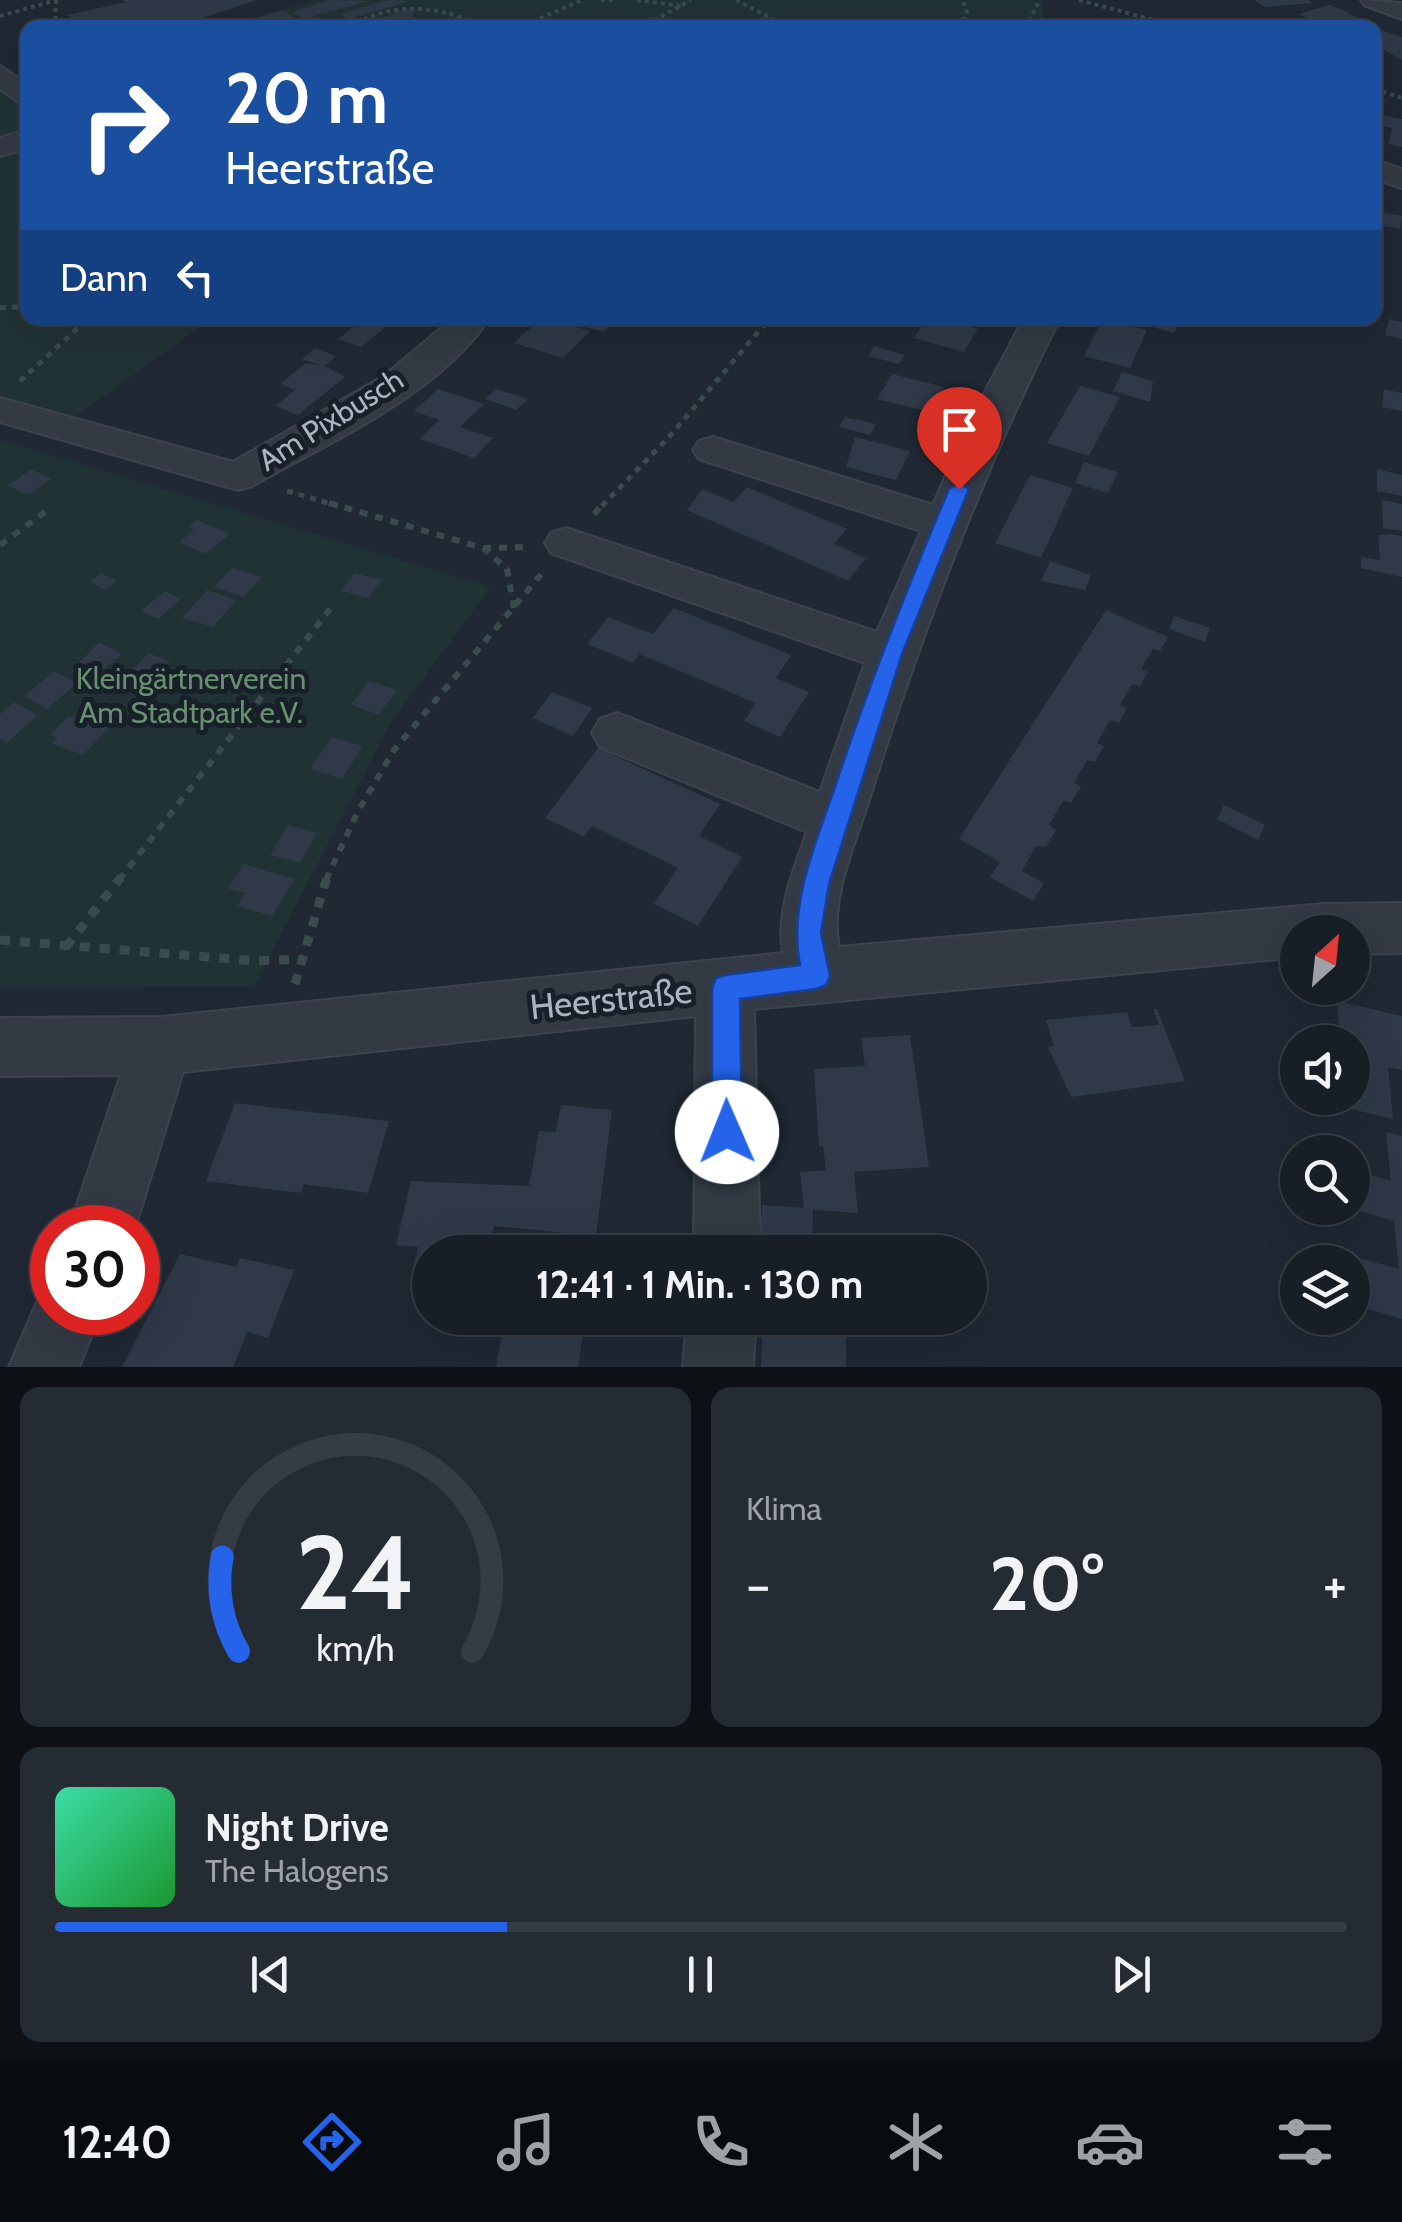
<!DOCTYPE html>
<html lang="de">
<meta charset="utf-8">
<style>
body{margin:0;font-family:Cabin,sans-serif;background:#242b32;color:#f1f3f6;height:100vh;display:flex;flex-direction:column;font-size:38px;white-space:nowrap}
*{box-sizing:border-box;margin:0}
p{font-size:32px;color:#9ea2a7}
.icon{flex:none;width:55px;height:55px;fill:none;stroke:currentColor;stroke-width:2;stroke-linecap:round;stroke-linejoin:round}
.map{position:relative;height:1367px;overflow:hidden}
.panel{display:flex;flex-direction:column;gap:20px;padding:20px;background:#0d1015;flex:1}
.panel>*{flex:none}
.top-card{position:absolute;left:20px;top:20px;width:1362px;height:305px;border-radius:20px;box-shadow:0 10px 40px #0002,0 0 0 2px #363c43;background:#1a4fa0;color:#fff;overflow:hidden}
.needle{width:65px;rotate:27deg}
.buttons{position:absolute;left:1280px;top:915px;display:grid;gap:20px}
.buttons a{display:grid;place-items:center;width:90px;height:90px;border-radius:50%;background:#171e26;box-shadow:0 10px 40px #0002,0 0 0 2px #363c43;font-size:50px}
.speed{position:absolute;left:30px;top:1205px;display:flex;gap:20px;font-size:50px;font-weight:700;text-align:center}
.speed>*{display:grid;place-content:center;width:130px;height:130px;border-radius:50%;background:#171e26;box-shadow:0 10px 40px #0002,0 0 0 2px #363c43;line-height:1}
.speed .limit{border:15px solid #d22;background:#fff;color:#111}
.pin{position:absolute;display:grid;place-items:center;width:85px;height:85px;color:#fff;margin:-102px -42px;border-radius:50% 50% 50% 0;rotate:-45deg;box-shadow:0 0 10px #0007}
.pin .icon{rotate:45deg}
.me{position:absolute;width:110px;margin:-55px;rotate:359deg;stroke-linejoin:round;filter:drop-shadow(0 0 8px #0008)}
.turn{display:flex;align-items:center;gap:35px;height:210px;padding:0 40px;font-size:45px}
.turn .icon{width:130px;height:130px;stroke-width:2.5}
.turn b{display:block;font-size:70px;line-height:85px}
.then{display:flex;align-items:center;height:95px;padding:0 40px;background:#0003;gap:20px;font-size:38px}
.big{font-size:75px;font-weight:700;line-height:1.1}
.panel .card{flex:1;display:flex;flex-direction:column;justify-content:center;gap:15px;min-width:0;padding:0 35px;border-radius:20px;background:#242b32}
.panel .dial{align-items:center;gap:0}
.dial svg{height:260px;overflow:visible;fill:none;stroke:#363c43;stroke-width:7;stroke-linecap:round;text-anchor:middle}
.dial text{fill:#f1f3f6;stroke:none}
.song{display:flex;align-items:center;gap:30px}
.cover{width:120px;height:120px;border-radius:15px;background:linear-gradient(135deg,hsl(160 70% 55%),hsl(130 70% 35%))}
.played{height:10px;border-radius:5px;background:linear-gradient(90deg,#2563eb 35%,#363c43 35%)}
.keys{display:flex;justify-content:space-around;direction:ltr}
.heat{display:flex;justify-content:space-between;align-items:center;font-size:55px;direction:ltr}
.panel .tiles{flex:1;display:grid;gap:20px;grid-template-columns:1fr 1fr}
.card:last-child{grid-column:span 2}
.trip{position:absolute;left:412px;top:1235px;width:575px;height:100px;border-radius:50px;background:#171e26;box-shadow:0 10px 40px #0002,0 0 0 2px #363c43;font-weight:700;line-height:100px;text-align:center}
.tab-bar{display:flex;height:160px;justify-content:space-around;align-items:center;background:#090c0f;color:#9ea2a7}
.tab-bar .icon{width:70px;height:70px}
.tab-bar .on{color:#2563eb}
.tab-bar b{font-size:45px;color:#f1f3f6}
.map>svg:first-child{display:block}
.green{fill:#213235}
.building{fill:#2f3947}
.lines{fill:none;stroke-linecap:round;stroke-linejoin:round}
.minor-casing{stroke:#3c434e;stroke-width:4}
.path-far3{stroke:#3a4b4d;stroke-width:4;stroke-dasharray:4 4;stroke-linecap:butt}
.path-far2{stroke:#3a4b4d;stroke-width:5;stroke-dasharray:6 6;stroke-linecap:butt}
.path-far1{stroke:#3a4b4d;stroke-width:6;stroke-dasharray:8 8;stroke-linecap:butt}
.path{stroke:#3a4b4d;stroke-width:9;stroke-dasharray:10 10;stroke-linecap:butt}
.minor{fill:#333a44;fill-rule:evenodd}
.route{fill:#2563eb;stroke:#184099;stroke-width:2.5}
.labels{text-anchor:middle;stroke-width:10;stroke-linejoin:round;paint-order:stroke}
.street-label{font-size:30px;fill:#acb4c2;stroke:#181f28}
.park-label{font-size:30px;fill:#669070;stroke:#181f28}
.near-street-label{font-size:35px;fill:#acb4c2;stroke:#181f28}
</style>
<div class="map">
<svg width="1402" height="1367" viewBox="0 0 1402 1367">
<rect width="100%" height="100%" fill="#1f2833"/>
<path class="green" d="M315,0H1042L1044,21L1037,28H217Z
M0,84L27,107L28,318H213L74,417L0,396Z
M0,440L491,587L391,722L254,987L0,988Z"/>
<path class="building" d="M121,0H254L255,1L172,28H87L67,15L126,2Z
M330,0L368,1L304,19L292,12Z
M388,0L410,1L349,19L340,14Z
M1254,0H1308L1314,3L1265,7Z
M1329,5L1342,9L1374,28H1326L1299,14Z
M410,8L415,11L412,16L433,28H372L393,24L377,19Z
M282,10L298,20L273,27L247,21Z
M1375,28L1402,37V60L1375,45L1381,41L1375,37Z
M1375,114L1402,119V147L1388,144L1392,128L1375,124Z
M1375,191L1385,193L1380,212L1402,216L1400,229L1375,224L1379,211Z
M365,318L393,321L361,347L338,339Z
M541,318H545L590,331L563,358L514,343Z
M568,318H603L614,322L605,332L564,322Z
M927,318H932L978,329L964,352L914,338Z
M1148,318H1181L1174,333L1145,325Z
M1389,319L1402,322V339L1385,335Z
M1102,320L1147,330L1130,368L1084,356Z
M874,346L905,355L899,364L868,356Z
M315,348L336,356L325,366L345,377L298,415L275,406L295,390L280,384L306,363L322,366L302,359Z
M1122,372L1153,381L1150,402L1113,391Z
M892,374L944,387L930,412L877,399Z
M1080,386L1120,397L1089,456L1047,443Z
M438,389L484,404L460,427L493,438L474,458L420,439L439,420L414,411Z
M496,389L528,399L516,410L485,399Z
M1384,389L1402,393V411L1382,407Z
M845,417L876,424L870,435L839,427Z
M855,437L910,451L896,480L846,467Z
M1084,462L1118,472L1108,493L1075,483Z
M31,469L51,479L28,495L8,486Z
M1377,469L1402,475V496L1377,491Z
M1030,475L1073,488L1041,558L995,543Z
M747,487L847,529L834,544L866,558L848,581L687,510L702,489L733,502Z
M1382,500L1402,504V531L1383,528Z
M197,520L230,534L205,554L179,542L194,530L189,527Z
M1391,534L1402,536V577L1361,568V557L1380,560L1378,535Z
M1050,561L1091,575L1085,590L1041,581Z
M232,568L262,577L244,597L214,587Z
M101,573L117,581L106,590L89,582Z
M354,573L382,580L368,598L341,591Z
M207,590L237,600L213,627L182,618Z
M165,591L181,599L158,619L141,611Z
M674,608L791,655L776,678L809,692L780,737L744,721L756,703L639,654L633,663L587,644L608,617L653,634Z
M1106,610L1168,637L1160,651L1153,649L1141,669L1148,672L1140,686L1132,684L1120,705L1127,708L1119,723L1110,720L1097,743L1104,746L1095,762L1087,760L1074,783L1081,787L1071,803L1063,801L1049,825L1056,830L1046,847L1036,846L1022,871L1044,883L1033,901L990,877L1000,862L959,839Z
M1174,616L1210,628L1205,642L1169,629Z
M99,642L122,654L88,682L70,672Z
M148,653L170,661L150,683L129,675Z
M54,671L77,683L47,709L24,696Z
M369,681L397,690L379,715L351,705Z
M552,692L592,708L573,736L533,718Z
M14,702L38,715L7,743L0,739V714Z
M80,714L110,727L83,755L52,744L57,738L50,735L68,716L76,719Z
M331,737L363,746L342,779L310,769Z
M598,748L720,804L699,836L742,857L698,926L654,904L678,868L592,826L584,837L545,818Z
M1224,805L1265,825L1258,840L1217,819Z
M288,825L317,833L300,863L270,855Z
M243,864L295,879L272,916L237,906L245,893L228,889Z
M1337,1001L1402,1016V1070L1388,1067L1393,1119L1338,1106V1098H1352V1042H1340Z
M1153,1009H1157L1185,1081L1071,1097L1048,1047L1054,1046L1046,1020L1127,1012L1132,1027L1159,1025Z
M910,1035L929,1167L854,1172L858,1213L813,1210L812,1252H759L762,1205L804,1208L800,1172L826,1170L823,1146H819L814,1069L865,1066L861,1038Z
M235,1103L389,1121L368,1193L304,1184L301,1193L206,1181Z
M561,1105L612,1110L596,1236L494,1226L489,1252H430V1271L413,1269L418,1247L396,1245L411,1181L529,1186L539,1131L556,1132Z
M1386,1132L1402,1136V1319L1358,1306L1356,1257L1399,1269L1394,1221L1356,1210L1354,1170L1391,1181Z
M180,1254L236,1267L240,1258L294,1270L268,1338L247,1332L233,1367H122Z
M431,1318H494L584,1327L578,1367H496L502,1334L429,1324Z
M763,1318H846V1367H761Z"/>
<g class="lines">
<g class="minor-casing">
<path id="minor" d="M1361,0L1402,3V19L1364,5Z
M0,66L28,85V108L0,89Z
M28,129V148L0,156V138Z
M1375,160L1402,169V188L1375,179Z
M453,318H490C435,397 333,440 252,486L238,490L0,422V398L233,462L384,376Z
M1024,318H1060C982,473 921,634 869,800C855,844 829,900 839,947L1324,904L1402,903V953L1352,954V932H1298V957L754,1009L760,1252H694L696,1016L183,1072L135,1228H69L121,1075L0,1076V1018L161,1017L783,953C776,912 793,871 807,832L600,747L592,733L600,719L617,713L820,792L865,663L551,553L545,543L551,533L566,528L877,632L921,531L699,459L693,450L699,441L713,437L933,505L969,422Z
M52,1284V1312H101L79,1367H9L43,1288Z
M687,1318H756L753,1367H683Z"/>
</g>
<path class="path-far3" d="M601,0H615
M637,0L681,6
M736,0L790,28
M1079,0L1183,28
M0,16L57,0
M55,28L56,0
M62,28L79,27
M350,28C390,0 442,5 484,28
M457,28L469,17
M518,28L582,0
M640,28L691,0
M960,28L967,11L962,0
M1025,28L1040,0
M1375,89L1402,98"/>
<path class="path-far2" d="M0,308L28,306
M20,381L89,318
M287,491L338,506
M602,506L669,437L770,318"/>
<path class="path-far1" d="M329,503L483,548L507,569L514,608
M594,514L604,503
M0,545L52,507
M483,548L530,547
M119,880L330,609
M326,880L357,813L394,750L543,572"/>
<path class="path" d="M0,940L256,961L298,959
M66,947L121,877
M295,984L327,877"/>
<use href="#minor" class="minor"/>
</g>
<path class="route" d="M959,483L969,489L902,654L829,884L821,933L830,976L826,985L816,989L740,999L742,1132L737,1143L727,1148L716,1143L712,1132V988L716,978L726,975L800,965C788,902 817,841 837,781C870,682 908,586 949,489Z"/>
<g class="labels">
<g class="street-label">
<text transform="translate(331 420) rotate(-32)" y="10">Am Pixbusch</text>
</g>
<g class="park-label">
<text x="191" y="689">Kleingärtnerverein<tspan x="191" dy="34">Am Stadtpark e.V.</tspan></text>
</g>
<g class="near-street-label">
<text transform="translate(611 999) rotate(-6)" y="12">Heerstraße</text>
</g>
</g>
</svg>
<div class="buttons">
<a><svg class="needle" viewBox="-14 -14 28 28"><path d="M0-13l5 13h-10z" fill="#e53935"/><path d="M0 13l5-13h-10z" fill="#9ea2a7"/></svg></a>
<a><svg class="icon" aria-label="sound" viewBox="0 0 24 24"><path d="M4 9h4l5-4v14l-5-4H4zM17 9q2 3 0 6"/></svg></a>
<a><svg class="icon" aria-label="search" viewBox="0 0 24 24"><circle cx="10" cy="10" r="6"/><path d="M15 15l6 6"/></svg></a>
<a><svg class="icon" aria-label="layers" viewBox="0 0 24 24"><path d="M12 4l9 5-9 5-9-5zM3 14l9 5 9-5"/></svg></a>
</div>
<div class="speed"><div class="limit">30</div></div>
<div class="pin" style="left:959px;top:489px;background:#d93025"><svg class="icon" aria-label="arrive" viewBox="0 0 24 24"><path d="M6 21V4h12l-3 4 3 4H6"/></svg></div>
<svg class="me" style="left:727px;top:1132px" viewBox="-20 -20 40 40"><circle r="19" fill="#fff"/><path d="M0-13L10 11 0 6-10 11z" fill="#2563eb"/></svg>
<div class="trip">12:41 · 1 Min. · 130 m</div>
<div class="top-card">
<div class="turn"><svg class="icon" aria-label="right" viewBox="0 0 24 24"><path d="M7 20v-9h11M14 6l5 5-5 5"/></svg><div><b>20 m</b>Heerstraße</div></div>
<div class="then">Dann<svg class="icon" aria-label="left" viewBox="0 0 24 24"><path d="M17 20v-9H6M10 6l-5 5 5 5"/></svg></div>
</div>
</div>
<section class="panel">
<div class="tiles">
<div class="card dial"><svg viewBox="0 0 100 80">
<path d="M14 69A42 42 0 1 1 86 69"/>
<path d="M14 69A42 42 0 0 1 9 40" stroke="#2563eb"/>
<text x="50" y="56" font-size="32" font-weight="700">24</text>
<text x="50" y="72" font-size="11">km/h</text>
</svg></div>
<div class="card"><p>Klima</p>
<div class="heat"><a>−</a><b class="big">20°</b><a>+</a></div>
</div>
<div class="card">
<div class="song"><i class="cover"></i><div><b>Night Drive</b><p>The Halogens</p></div></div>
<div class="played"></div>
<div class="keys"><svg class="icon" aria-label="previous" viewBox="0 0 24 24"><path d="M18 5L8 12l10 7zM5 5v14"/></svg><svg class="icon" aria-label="pause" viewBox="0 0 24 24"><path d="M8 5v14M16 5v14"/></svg><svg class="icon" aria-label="next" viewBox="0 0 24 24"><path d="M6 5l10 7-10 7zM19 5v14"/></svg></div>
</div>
</div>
</section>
<nav class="tab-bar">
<b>12:40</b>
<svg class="icon on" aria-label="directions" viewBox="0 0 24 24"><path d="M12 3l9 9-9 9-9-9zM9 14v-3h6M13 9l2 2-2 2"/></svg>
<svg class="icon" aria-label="music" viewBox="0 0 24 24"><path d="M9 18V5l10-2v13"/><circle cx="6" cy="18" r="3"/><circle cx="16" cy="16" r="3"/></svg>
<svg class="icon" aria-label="phone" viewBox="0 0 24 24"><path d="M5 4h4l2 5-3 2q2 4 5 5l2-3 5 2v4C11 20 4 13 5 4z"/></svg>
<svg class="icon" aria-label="climate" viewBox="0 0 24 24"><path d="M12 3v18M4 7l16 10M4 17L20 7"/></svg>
<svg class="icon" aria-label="car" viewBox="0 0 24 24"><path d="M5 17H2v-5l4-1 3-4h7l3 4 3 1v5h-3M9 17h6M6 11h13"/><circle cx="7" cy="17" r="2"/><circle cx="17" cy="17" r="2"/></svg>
<svg class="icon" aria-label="filters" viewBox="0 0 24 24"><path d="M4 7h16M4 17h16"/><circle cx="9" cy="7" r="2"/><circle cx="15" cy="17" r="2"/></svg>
</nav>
